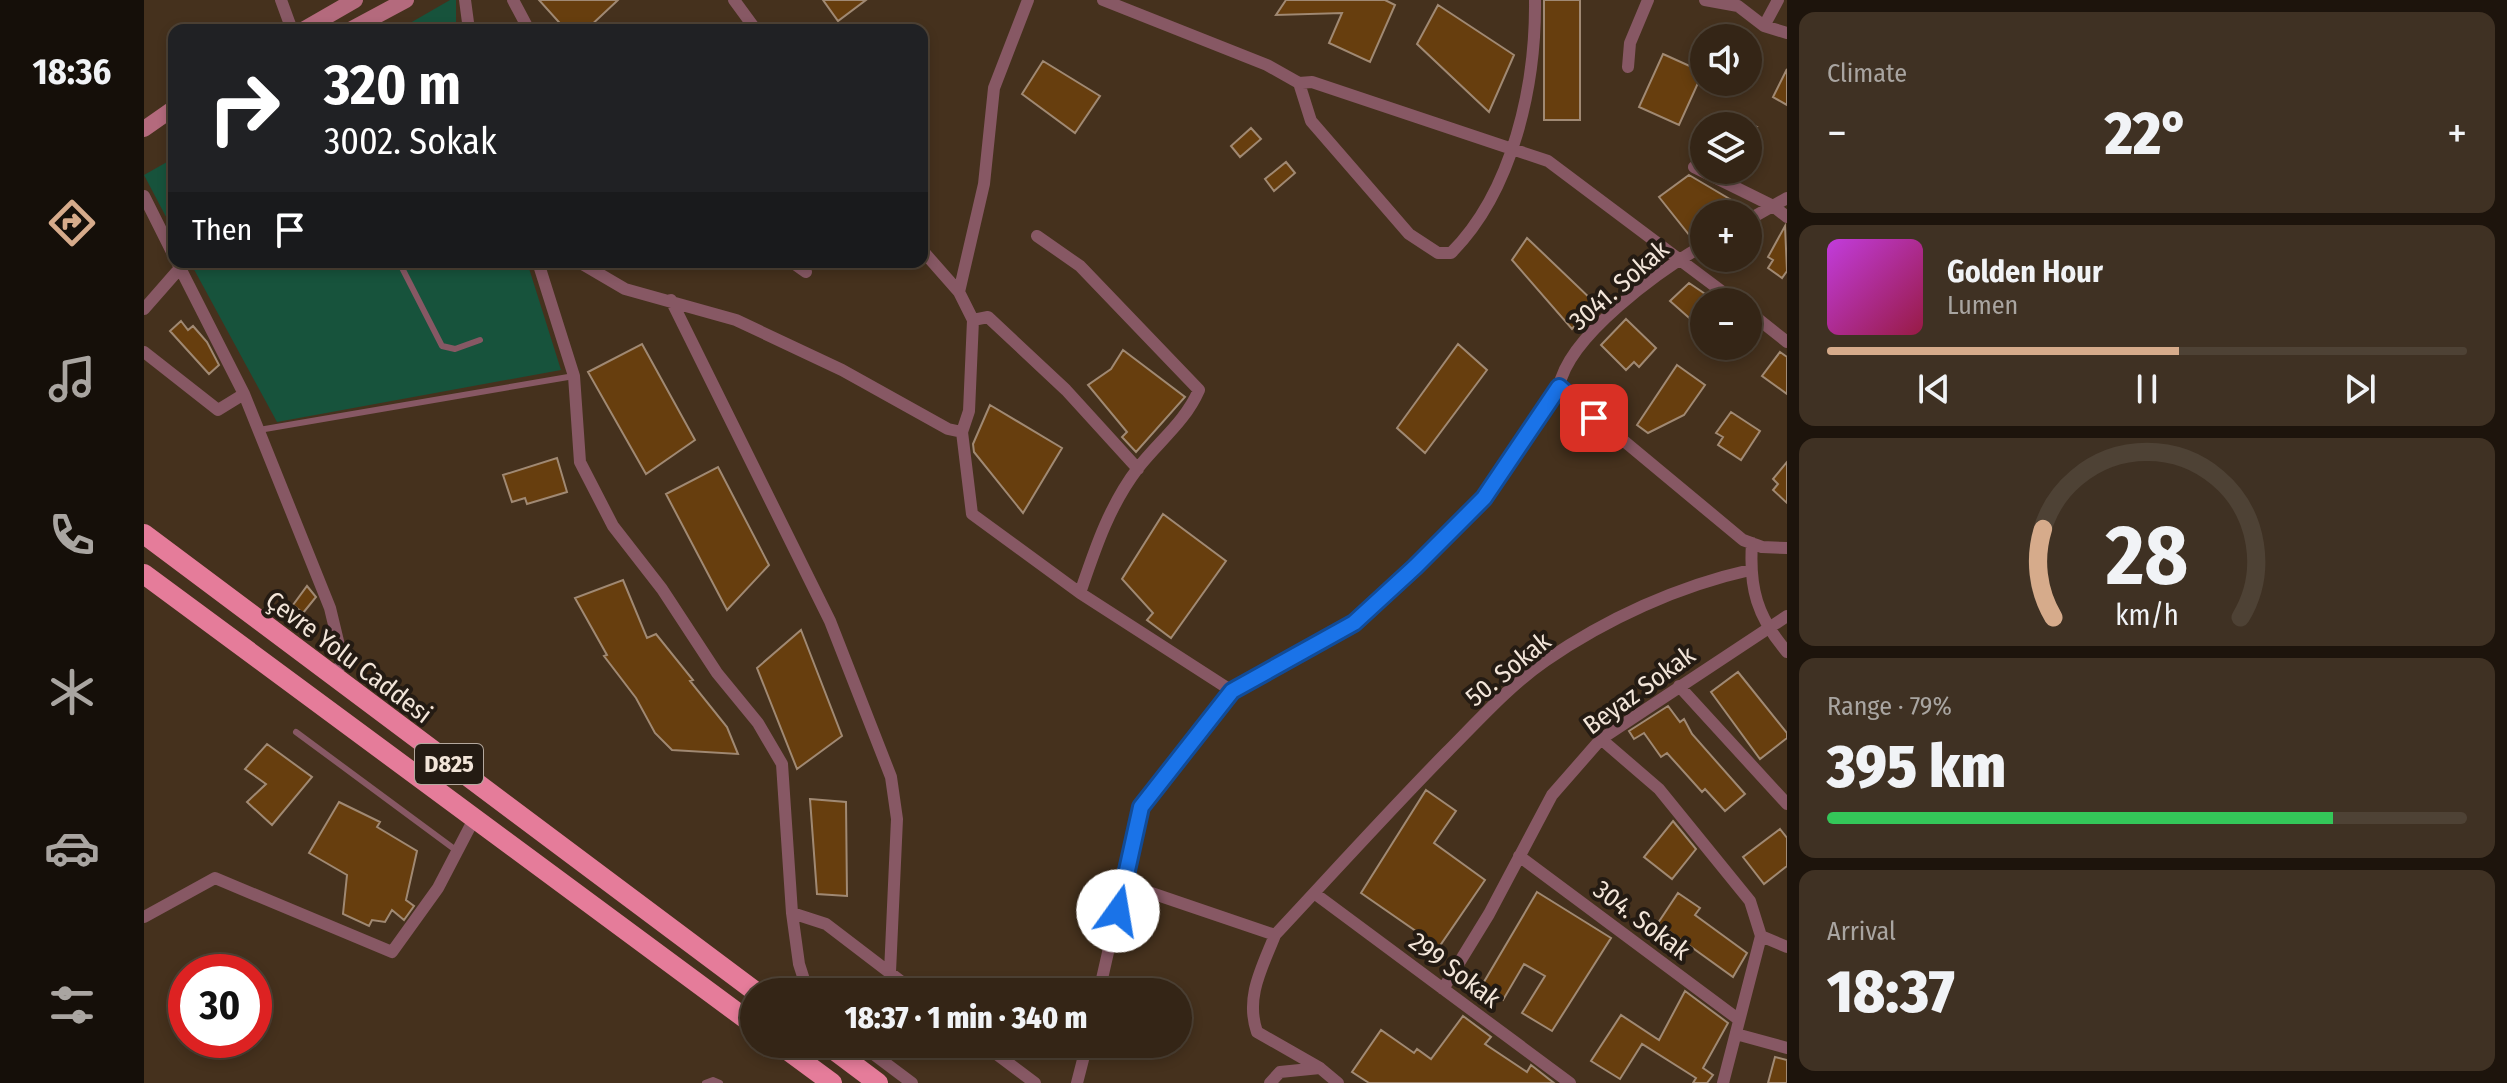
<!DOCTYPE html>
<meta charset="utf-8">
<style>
body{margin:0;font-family:"Fira Sans Condensed",sans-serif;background:#3f3123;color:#f1f3f6;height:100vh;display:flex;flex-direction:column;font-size:30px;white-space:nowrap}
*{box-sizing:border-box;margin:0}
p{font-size:26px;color:#a9a5a1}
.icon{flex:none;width:44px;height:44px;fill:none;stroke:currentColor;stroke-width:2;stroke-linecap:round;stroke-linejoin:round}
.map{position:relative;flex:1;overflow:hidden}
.drawer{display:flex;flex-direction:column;gap:12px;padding:12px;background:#1d140c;width:720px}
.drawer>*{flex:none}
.top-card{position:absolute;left:24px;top:24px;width:760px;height:244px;border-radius:16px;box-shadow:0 4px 12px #0003,0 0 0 2px #4e4235;background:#202124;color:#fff;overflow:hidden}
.buttons{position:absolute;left:1546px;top:24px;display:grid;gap:16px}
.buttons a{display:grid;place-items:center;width:72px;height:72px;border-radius:50%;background:#342516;box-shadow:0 4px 12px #0003,0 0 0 2px #4e4235;font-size:40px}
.speed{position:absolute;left:24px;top:954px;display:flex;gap:16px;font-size:40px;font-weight:700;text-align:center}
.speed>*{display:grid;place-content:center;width:104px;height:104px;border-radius:50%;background:#342516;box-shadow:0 4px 12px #0003,0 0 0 2px #4e4235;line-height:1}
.speed .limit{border:12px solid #d22;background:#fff;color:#111}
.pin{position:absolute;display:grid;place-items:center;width:68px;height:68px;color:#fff;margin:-34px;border-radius:16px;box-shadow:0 4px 12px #0006}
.me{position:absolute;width:88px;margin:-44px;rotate:13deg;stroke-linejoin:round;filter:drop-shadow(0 0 6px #0008)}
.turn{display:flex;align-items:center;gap:28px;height:168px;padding:0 24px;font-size:36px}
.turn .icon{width:104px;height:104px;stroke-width:2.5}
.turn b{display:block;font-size:56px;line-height:68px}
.then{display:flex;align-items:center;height:76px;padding:0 24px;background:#0003;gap:16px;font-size:30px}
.big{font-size:60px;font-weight:800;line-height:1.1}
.drawer .card{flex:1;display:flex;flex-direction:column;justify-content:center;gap:12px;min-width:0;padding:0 28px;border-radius:16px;background:#3f3123}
.drawer .dial{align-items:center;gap:0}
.dial svg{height:208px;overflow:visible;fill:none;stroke:#4e4235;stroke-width:7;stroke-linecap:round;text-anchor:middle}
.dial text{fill:#f1f3f6;stroke:none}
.song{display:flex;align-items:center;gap:24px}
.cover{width:96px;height:96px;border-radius:12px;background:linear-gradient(135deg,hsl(290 70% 55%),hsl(340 70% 35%))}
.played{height:8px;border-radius:4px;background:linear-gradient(90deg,#d6ab8b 55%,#4e4235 55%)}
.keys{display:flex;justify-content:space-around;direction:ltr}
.heat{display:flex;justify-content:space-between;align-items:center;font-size:44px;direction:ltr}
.charge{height:12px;border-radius:6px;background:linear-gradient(90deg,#34c759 79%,#4e4235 0)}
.trip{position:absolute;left:596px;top:978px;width:452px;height:80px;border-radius:40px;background:#342516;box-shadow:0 4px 12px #0003,0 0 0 2px #4e4235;font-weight:800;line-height:80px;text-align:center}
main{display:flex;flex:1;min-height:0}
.tab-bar{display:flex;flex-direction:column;width:144px;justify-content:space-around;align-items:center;background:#150f09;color:#a9a5a1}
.tab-bar .icon{width:56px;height:56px}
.tab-bar .on{color:#d6ab8b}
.tab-bar b{font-size:36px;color:#f1f3f6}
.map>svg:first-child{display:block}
.green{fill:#17533c}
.building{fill:#673e0e;stroke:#a08973;stroke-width:2}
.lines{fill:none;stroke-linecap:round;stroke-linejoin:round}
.service{stroke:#875864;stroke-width:6}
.minor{stroke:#875864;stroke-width:12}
.secondary{stroke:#b46a7d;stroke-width:16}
.trunk{stroke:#e57c9a;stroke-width:20}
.route-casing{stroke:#114b97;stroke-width:20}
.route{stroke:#1a73e8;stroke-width:14}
.labels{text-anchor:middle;stroke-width:8;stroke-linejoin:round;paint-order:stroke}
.shield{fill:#241b13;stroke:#b4a89e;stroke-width:2}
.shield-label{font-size:24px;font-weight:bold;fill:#f2e5d9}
.street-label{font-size:26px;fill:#f2e5d9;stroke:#241b13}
</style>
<main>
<nav class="tab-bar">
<b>18:36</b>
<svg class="icon on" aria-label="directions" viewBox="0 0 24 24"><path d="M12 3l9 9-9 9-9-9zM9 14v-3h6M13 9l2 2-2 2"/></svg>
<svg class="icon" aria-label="music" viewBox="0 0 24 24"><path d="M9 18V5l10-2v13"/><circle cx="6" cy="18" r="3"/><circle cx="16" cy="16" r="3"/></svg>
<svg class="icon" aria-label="phone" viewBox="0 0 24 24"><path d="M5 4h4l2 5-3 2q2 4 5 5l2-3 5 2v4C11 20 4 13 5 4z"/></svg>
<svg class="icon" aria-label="climate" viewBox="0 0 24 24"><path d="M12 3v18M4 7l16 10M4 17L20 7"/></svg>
<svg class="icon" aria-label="car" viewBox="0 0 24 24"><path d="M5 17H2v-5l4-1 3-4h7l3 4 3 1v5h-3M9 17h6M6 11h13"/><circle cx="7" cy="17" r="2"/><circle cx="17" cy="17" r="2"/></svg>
<svg class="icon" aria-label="filters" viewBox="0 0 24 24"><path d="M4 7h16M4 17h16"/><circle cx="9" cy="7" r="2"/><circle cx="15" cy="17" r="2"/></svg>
</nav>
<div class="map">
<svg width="1643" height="1083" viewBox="0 0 1643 1083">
<rect width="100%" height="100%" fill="#45311d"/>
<path class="green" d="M306,0H312V30H254Z
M30,158V232L0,175Z
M46,262H383L417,370L133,422Z"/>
<path class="building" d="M395,0H474L442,30H422Z
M679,0H722L694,21Z
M1142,0H1241L1251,5L1226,62L1185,43L1198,13L1132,15Z
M1400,0H1436V120H1400Z
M1294,5L1370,55L1345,112L1273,44Z
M1519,54L1559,72L1535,125L1495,107Z
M899,61L956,96L931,133L878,94Z
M1643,69V105L1629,97Z
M1586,112L1611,126H1578Z
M1107,128L1117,139L1096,157L1087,146Z
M1142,162L1151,173L1130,191L1121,179Z
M1545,175L1589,201L1578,214H1560V228L1546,236L1515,197Z
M1641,226L1643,271L1638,278L1624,268L1629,260L1624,257Z
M1383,238L1450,302L1428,329L1368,260Z
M1545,283L1573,302H1560V331L1526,301Z
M1482,319L1512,348L1495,367L1490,362L1482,370L1457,345Z
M37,321L44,330L49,326L63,342L75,365L65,374L26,331Z
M498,344L551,440L502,474L444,372Z
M1314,344L1343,370L1281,453L1253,428Z
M979,350L1041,397L992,452L978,437L983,432L944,385L967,369Z
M1636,352L1643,357V394L1618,376Z
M1533,365L1561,385L1540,415L1504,433L1493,425Z
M846,405L918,448L879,513L830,452L829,444Z
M1587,412L1616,431L1597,460L1574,445L1579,437L1572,433Z
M413,458L423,492L383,504L381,498L368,502L359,475Z
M1643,462V503L1629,490L1634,484L1629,479Z
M574,467L625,565L583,610L522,494Z
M1019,514L1082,561L1027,638L1003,620L1009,613L978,579Z
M479,580L503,638L512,634L549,680L546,681L583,727L594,754L528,750L511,733L492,698L460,656L463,655L431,598Z
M163,586L172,597L159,613L149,605Z
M657,630L698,736L653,769L613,668Z
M1594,672L1643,733V738L1616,759L1567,692Z
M1524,706L1536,722L1540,719L1548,734L1601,794L1581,811L1561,789L1558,792L1523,753L1517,757L1500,733L1490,739L1485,731Z
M123,744L168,777L128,825L103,802L122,784L101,769Z
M1282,790L1312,811L1290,843L1341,880L1295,947L1217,893Z
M666,799L702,802L703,896L673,894Z
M195,802L236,822L233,827L273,851L262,900L270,906L260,920L248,910L241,922L228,920L225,926L199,914L203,875L165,853Z
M1529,821L1552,849L1528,879L1500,857Z
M1636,829L1643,838V866L1620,884L1599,857Z
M1393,892L1467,938L1408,1031L1378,1013L1401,976L1380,964L1359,1000L1337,987Z
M1534,893L1556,908L1551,915L1603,953L1589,977L1514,923Z
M1541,991L1584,1023L1559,1068L1569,1075L1563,1083H1549L1552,1078L1498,1044L1476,1079L1447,1061L1477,1015L1515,1040Z
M1319,1016L1347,1037L1341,1044L1383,1072L1387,1065L1410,1083H1225L1208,1072L1237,1030L1270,1053L1273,1049L1287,1059Z
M1631,1057L1643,1060V1083H1624Z"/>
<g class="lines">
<path class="service" d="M255,262L298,346L311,349L336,340
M115,430L430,376
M152,732L313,851
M561,1083L569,1080L576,1083"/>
<path class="minor" d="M137,0L148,30
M321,0L325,30
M369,0L385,30
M590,0L612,30
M959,0L1123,65L1155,83L1168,82L1404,161L1592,302
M1561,0L1594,6L1620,26L1643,33
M1620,26L1634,0
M1484,67L1486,43L1504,0
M1155,83L1167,121L1265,234L1294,253H1307C1369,191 1392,85 1391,0
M1550,167L1629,206L1643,217
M0,196L30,256
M1604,220L1643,198
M893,236L936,266L1055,390C1041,422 1015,441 994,468C965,506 951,549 936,593
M778,250L815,292L829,320L844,317L922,390L994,469
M33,262L100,394L186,608L199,662L188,677
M394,262L430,376L436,462L469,526L518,589L573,673L614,723L638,764L648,913L655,964L664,992
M435,262L481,289L592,320L698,370L804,429L818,432
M648,262L662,272
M815,292L840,184L850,88L884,0
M527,300L686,621L747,777L753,819L746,972
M0,309L36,268
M1604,311L1643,342
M829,320L825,411L818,432L828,514L936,593L1088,691
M0,352L74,410L100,394
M1415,387L1599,540L1618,547L1643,548
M1608,543C1605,588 1613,617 1643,652
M1535,686L1643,804
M1457,739L1515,789L1606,901L1617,936L1579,1083
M1375,856L1594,1019
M981,884L1131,935C1118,968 1101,997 1113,1032L1176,1068L1194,1083
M1170,893L1426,1083
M648,913L682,924L771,992
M0,917L71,878L248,952L294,888L330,819
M1131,935C1188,874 1244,812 1302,753C1333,722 1365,686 1401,661C1462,619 1534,586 1606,570
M1617,936L1643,947
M1299,989L1345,914L1408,795L1457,739L1643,616
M955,992L997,807L1088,691L1210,623L1340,498L1415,387C1424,336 1516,270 1560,245
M1592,1034L1643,1048
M716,1044L768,1083
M839,1044L891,1083
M933,1083L943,1044
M1126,1083L1136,1072L1176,1068"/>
<path class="secondary" d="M159,30L211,0
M206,30L262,0
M0,129L30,108"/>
<path class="trunk" d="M0,534L612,992
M0,574L610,1025
M635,1044L688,1083
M682,1044L734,1083"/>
</g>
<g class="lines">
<g class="route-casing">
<path id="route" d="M974,911L997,807L1088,691L1210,623L1271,567L1340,498L1415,387L1450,418"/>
</g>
<use href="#route" class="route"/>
</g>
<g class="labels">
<rect class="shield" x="271" y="744" width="68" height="40" rx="6"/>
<g class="shield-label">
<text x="305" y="772">D825</text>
</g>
<g class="street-label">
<text transform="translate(1475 285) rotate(-41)" y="9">3041. Sokak</text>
<text transform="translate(205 657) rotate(37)" y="9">Çevre Yolu Caddesi</text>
<text transform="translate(1364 669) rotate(-39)" y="9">50. Sokak</text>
<text transform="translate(1495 690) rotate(-36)" y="9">Beyaz Sokak</text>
<text transform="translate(1498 920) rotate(37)" y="9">304. Sokak</text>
<text transform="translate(1311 970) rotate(37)" y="9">299 Sokak</text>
</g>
</g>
</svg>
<div class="buttons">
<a><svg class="icon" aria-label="sound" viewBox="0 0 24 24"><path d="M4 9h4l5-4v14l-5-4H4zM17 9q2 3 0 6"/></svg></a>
<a><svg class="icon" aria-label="layers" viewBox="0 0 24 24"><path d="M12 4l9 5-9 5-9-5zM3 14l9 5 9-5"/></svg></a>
<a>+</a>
<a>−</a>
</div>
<div class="speed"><div class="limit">30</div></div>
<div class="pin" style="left:1450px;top:418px;background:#d93025"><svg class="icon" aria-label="arrive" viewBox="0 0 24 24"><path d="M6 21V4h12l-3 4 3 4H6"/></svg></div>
<svg class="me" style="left:974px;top:911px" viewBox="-20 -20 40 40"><circle r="19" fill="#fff"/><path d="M0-13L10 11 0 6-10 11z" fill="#1a73e8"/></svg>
<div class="trip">18:37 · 1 min · 340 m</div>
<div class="top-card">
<div class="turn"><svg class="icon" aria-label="right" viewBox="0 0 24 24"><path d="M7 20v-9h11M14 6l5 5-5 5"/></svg><div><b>320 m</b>3002. Sokak</div></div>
<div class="then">Then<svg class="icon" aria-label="arrive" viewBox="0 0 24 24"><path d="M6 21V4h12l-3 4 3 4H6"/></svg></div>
</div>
</div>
<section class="drawer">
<div class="card"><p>Climate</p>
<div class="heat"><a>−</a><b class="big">22°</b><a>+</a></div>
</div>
<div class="card">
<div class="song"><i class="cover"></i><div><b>Golden Hour</b><p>Lumen</p></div></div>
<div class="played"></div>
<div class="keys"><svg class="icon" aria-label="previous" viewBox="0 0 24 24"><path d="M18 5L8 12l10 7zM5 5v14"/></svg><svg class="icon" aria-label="pause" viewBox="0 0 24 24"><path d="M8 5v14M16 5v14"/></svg><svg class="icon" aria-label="next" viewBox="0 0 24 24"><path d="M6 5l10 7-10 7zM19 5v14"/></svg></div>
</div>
<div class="card dial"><svg viewBox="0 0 100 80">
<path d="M14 69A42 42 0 1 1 86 69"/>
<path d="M14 69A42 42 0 0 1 10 35" stroke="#d6ab8b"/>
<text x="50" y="56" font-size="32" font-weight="700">28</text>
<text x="50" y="72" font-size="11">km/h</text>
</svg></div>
<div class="card"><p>Range · 79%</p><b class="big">395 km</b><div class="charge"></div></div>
<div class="card"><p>Arrival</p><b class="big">18:37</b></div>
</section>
</main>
